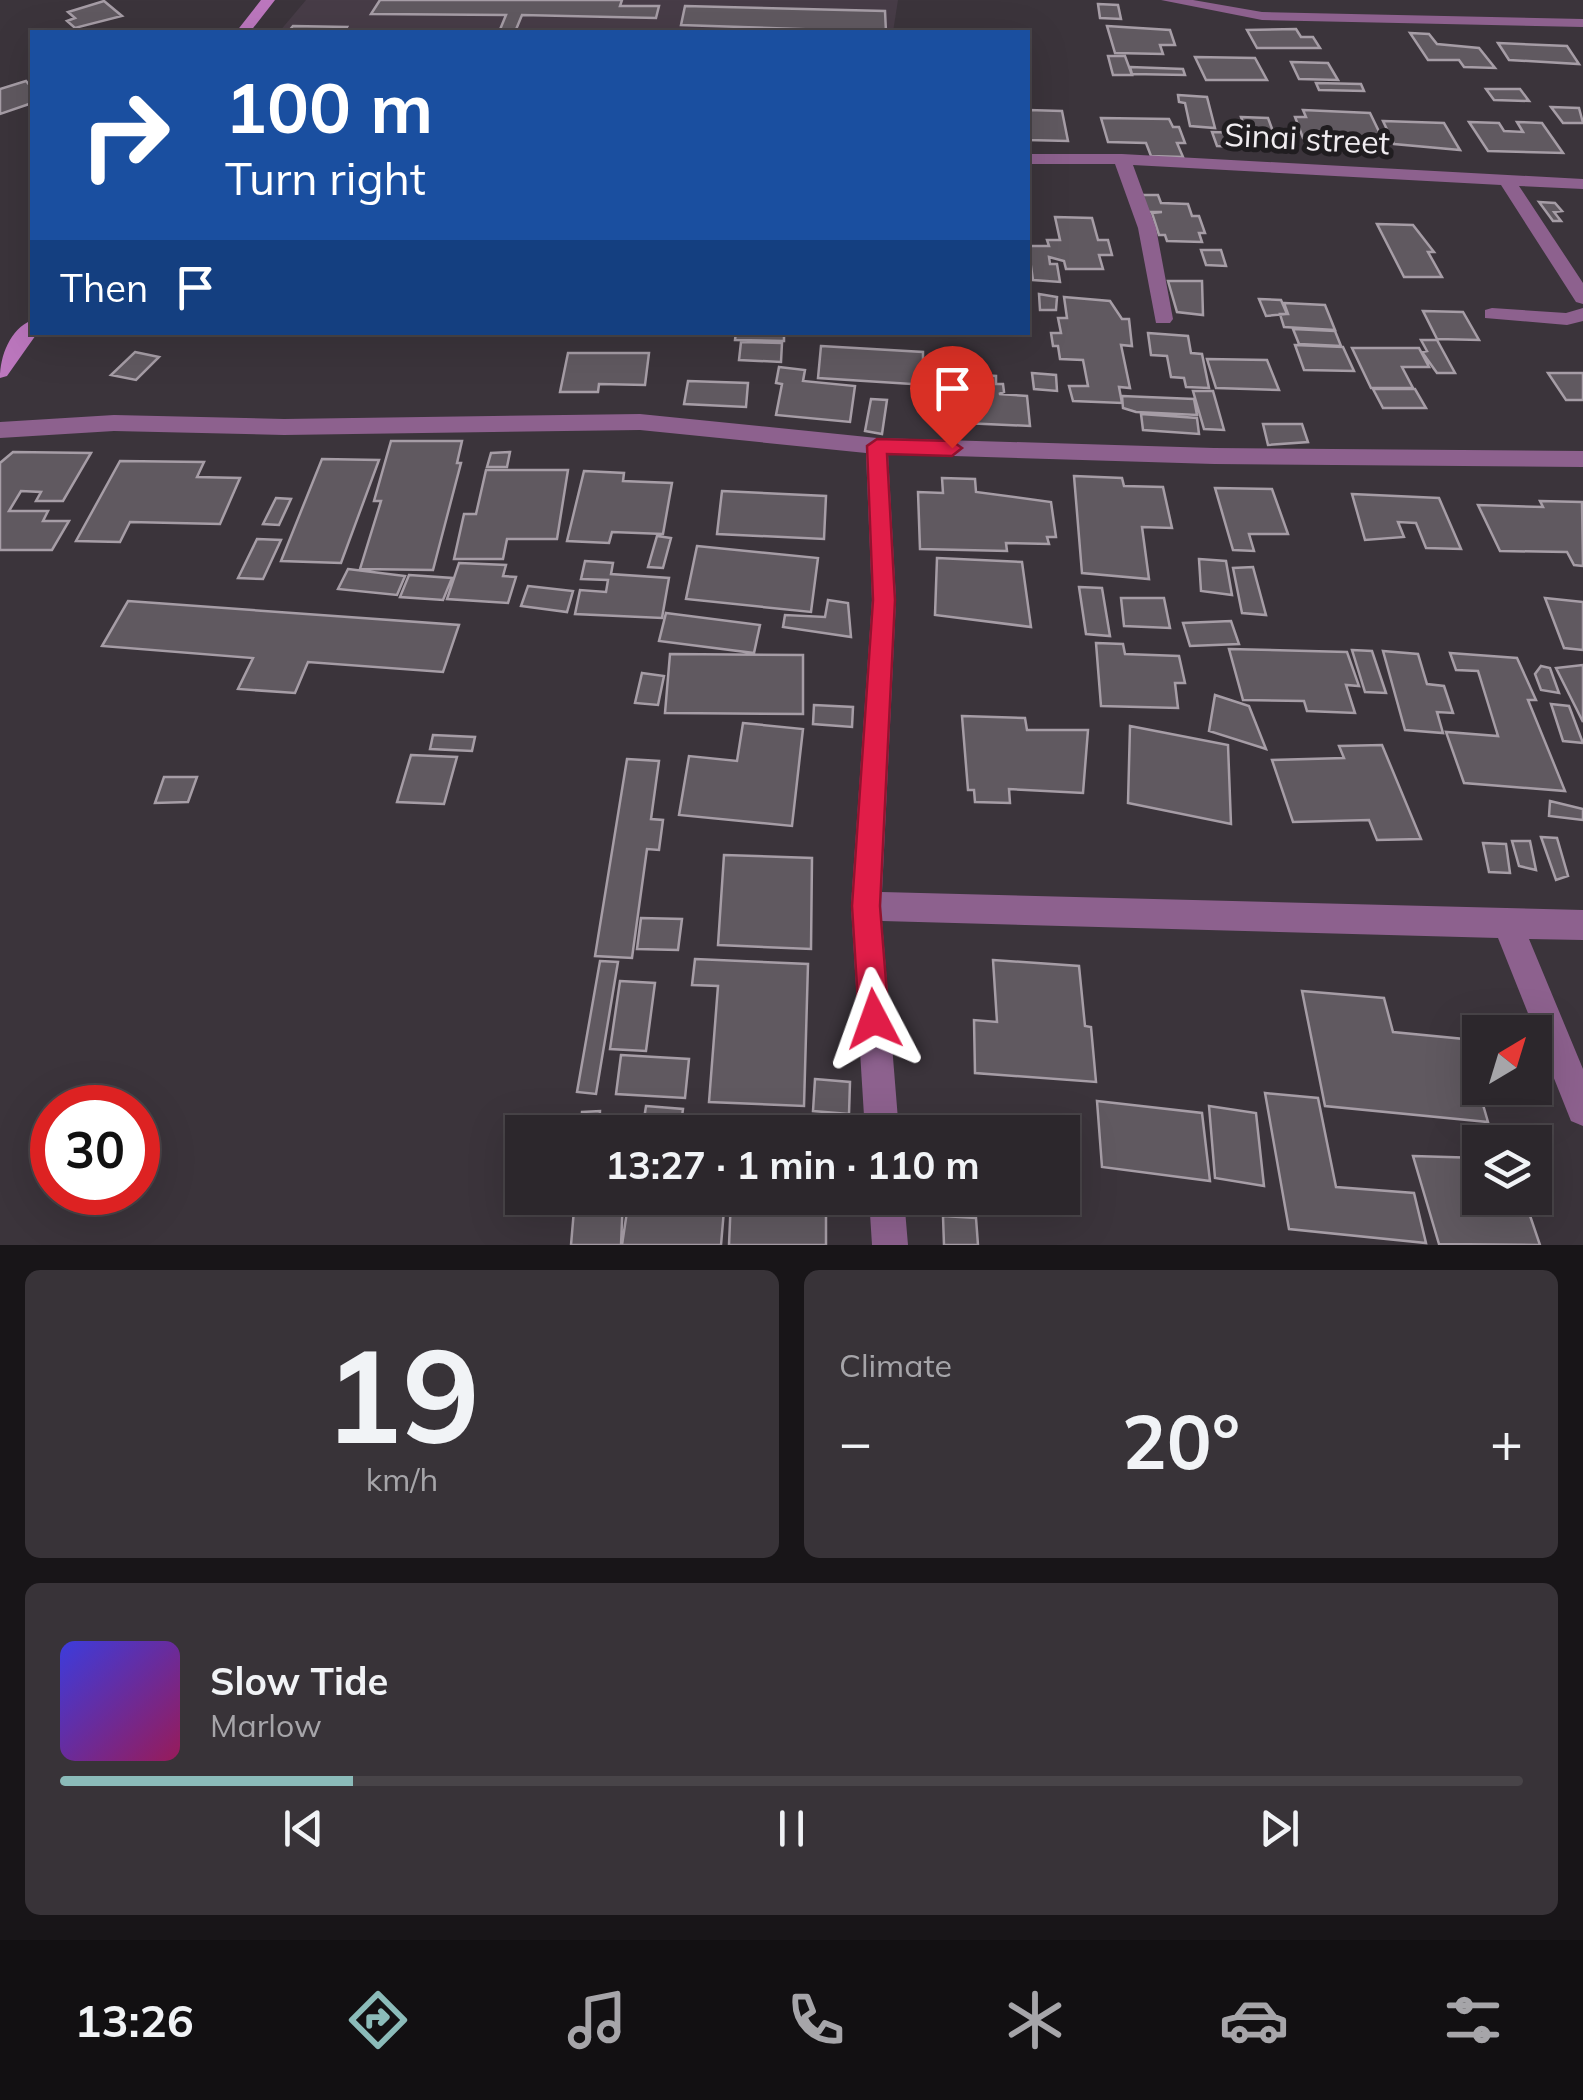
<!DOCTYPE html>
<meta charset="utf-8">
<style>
body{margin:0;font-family:Mulish,sans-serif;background:#383338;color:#f1f3f6;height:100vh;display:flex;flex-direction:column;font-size:38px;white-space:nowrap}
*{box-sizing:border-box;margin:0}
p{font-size:32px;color:#a6a5a9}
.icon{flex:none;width:55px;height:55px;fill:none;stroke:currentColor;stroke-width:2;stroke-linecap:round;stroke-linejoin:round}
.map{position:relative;height:1245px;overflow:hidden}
.side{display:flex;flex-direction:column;gap:25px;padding:25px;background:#181518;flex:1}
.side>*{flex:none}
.guide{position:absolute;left:30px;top:30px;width:1000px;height:305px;border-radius:0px;box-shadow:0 10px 40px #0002,0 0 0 2px #484448;background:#1a4fa0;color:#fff;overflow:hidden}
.needle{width:65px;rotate:38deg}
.buttons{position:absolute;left:1462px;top:1015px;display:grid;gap:20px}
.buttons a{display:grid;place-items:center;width:90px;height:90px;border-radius:0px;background:#2c272c;box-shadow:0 10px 40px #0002,0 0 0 2px #484448;font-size:50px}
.speed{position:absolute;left:30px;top:1085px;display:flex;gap:20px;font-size:50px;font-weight:700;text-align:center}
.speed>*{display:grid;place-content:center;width:130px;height:130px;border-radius:50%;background:#2c272c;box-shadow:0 10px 40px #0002,0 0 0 2px #484448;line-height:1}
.speed .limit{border:15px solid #d22;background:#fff;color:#111}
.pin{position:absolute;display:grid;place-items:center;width:85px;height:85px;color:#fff;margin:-102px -42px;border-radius:50% 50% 50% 0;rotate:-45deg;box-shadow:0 0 10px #0007}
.pin .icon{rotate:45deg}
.me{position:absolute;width:110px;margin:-55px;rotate:356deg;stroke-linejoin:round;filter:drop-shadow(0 0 8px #0008)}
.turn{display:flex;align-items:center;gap:35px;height:210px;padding:0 30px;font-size:45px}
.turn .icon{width:130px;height:130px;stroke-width:2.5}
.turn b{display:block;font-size:70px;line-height:85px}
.then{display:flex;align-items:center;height:95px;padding:0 30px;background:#0003;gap:20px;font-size:38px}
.big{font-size:75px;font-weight:700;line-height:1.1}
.side .tile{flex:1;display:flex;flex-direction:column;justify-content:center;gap:15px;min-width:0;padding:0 35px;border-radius:15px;background:#383338}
.side .dial{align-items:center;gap:0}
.dial b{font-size:130px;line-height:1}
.song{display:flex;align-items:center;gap:30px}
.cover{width:120px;height:120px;border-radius:15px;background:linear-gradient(135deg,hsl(240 70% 55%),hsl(330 70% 35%))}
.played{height:10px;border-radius:5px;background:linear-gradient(90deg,#8bbbb9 20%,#484448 20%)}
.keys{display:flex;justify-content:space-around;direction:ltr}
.heat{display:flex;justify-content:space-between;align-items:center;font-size:55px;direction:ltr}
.side .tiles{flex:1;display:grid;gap:25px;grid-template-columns:1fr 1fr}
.tile:last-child{grid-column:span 2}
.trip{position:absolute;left:505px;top:1115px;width:575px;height:100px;border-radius:0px;background:#2c272c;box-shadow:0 10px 40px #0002,0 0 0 2px #484448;font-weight:700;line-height:100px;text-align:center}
.tabs{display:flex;height:160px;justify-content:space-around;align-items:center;background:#121012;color:#a6a5a9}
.tabs .icon{width:70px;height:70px}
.tabs .selected{color:#8bbbb9}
.tabs b{font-size:45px;color:#f1f3f6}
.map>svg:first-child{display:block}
.built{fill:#473c47}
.building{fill:#605960;stroke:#a69da6;stroke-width:2.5}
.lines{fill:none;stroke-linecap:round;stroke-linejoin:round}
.street{fill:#8d618e;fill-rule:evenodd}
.secondary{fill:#bc77be;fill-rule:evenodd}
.route{fill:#e11d48;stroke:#92132f;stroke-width:2.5}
.labels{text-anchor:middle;stroke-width:10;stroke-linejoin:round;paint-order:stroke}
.far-street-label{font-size:32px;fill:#f0ecf0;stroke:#201d20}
</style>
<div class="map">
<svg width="1583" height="1245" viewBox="0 0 1583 1245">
<rect width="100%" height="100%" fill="#3b343b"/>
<path class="built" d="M306,0H898L893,32H279Z"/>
<path class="building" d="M380,0H622L620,6H659L656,18L522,15L515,32H499L506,15L371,14Z
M104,1L122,16L75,28L67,21L75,18L68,12Z
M1098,4L1118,5L1121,19L1100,18Z
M685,6L885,11L886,32L681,25Z
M293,26L347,27L344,32H288Z
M1107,26L1170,30L1175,45H1160L1163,54L1115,53Z
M1296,29L1301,37H1313L1320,48H1257L1247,30Z
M1410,33L1429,34L1437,44L1479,48L1495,68L1464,67L1459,60H1428Z
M1498,43L1567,46L1579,64L1509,60Z
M1108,56H1125L1132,75H1113Z
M1195,57L1255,58L1267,80H1206Z
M1291,62L1328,63L1338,80L1299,79Z
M1130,67L1183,69L1185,75L1132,74Z
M26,81L32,88V103L0,114V89Z
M1316,83L1361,84L1364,91L1319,90Z
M1486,89H1520L1529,101L1494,100Z
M1178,95L1207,97L1215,128L1190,126L1185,103L1179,102Z
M1551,107L1579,108L1583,123H1563Z
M1028,110L1062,111L1068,141L1028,140Z
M1303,110L1370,113L1384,142L1303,138L1295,117H1306Z
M1241,117L1268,118L1274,134H1288L1293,149L1217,146L1212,132L1247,133Z
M1101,118L1169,119L1173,127H1179L1185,143H1177L1183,157L1151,156L1146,143L1108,142Z
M1383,121L1444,123L1460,150L1394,144Z
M1469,122L1499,123L1504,131L1523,132L1517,122L1542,123L1563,153L1488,151Z
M1142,195H1158L1161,203L1188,204L1192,216H1199L1205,233H1199L1202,242L1167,241L1165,235H1159L1152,213L1162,212H1146Z
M1539,202L1555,203L1562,211L1554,212L1561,221H1553Z
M1055,217L1092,218L1098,240H1108L1112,255H1099L1103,269H1066L1064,261L1049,257L1050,264H1057L1060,282L1033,280L1028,246H1049L1047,240H1060Z
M1377,224L1413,225L1434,252H1428L1442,277H1404Z
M1201,250H1221L1226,266L1206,265Z
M1168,281H1202L1203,315L1177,312Z
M1039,294L1057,297L1056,310H1040Z
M1064,297L1110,301L1122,319H1129L1132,346L1121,345L1130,388L1119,387L1122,403L1073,401L1069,386H1088L1083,360L1060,359L1058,346H1053L1051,333H1061L1058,318H1067Z
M1259,299L1281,300L1287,314L1266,316Z
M1284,303L1325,305L1335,330L1284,327L1280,314H1288Z
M1423,311L1463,312L1479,340L1437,339Z
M1293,329L1335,331L1341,346L1299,344Z
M736,332H784V341L735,340Z
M1148,333L1188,336L1191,353L1202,354L1209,388L1186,387L1184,378L1171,377L1167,356L1151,355Z
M1421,340H1437L1455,373H1437L1422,352L1427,351Z
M741,342L782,343L781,362L739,360Z
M1295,345L1343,347L1354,371L1304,370Z
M821,346L923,352V366L943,368V386L818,378Z
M1352,348H1419L1429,367H1402L1413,388H1371Z
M135,352L159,357L136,380L111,375Z
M568,353H649L645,385L599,384L598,392H560Z
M1207,359L1267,360L1279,390L1216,388Z
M779,367L805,370L803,381L855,386L850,422L776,415L782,384L776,383Z
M1032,373L1056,375L1057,391L1034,389Z
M1548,373H1583V400H1566Z
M962,374L996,376V384H1003L1004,392L999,394L1027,396L1030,426L964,423Z
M688,381L748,383L746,407L684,404Z
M1373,389H1415L1426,408H1383Z
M1193,391H1213L1224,430L1204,429Z
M1122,396L1194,399L1197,415L1136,412L1123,408Z
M871,399L887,400L882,434L865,431Z
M1141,414L1197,418L1199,434L1143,430Z
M1263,424H1302L1308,442L1268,445Z
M391,441H462L457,463H461L433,570L360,569L381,501H374Z
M13,452L91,453L63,501H36L41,492L21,491L9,511H48L43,521H69L52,550H0V463Z
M510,452L507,467H487L491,453Z
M322,459L379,460L341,563L281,561Z
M120,461L204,462L197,477L240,478L220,524L130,522L120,542L76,541Z
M486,470H568L557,539H507L503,559H454L464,514H476Z
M584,471L624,473L623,481L672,483L663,534L612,532L609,543L567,541Z
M1074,476L1122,478L1124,486L1163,487L1172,528L1142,527L1149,579L1082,573Z
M942,478L975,479L976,492L1051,502L1056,537H1047L1049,544L1006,543L1007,551L920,549L918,492L943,493Z
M1215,488L1272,489L1288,534H1249L1254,551L1233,550Z
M722,491L826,496L824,539L717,534Z
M1352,494L1439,498L1461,549L1426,548L1416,523L1398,522L1404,537L1365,540Z
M276,498L291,499L279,525L263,524Z
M1540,501L1582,502L1583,566L1574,565L1567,552L1500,551L1478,505L1543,507Z
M657,536L671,538L663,568L648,567Z
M257,539L281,540L263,579L238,578Z
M697,546L818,558L811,612L686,599Z
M937,558L1022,562L1031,627L935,615Z
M1199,559L1226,561L1232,595L1201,591Z
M585,561L613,563L611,574L669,578L662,618L575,614L580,590L606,592L608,580L581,579Z
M459,563L506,565L503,576L516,577L508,603L447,599Z
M1253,567L1266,615L1242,613L1233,568Z
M348,569L405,576L397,595L338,589Z
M409,575L452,578L443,600L400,597Z
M528,586L573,591L567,612L521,606Z
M1079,587L1102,588L1110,636L1086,634Z
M1121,598H1164L1170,628L1124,626Z
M1545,598L1583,602V650L1564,648Z
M828,600L848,603L851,637L783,627L785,615L825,617Z
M128,601L459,625L443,672L308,662L295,693L238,689L253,658L102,646Z
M666,613L760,625L754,653L659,641Z
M1231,621L1239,644L1190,646L1183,623Z
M1096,643L1123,644L1125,654L1179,656L1185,683H1175L1178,708L1101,706Z
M1229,649L1347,652L1359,686L1346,685L1355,713L1307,711L1304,701L1243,700Z
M1352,650L1372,651L1386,693L1365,692Z
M1383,651L1418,654L1427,684L1444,686L1453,713L1437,712L1443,733L1405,730Z
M1450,653L1517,658L1536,700H1528L1565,791L1464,783L1446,732L1498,736L1478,671L1456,670Z
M670,654L803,655V714L665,713Z
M1583,665V722L1556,668Z
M1541,666L1550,668L1559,693L1541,690L1535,674Z
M642,673L664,676L658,705L635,703Z
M1215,695L1249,706L1266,749L1209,731Z
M1551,704L1569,706L1583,743L1563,741Z
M814,705L853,707L852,727L813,724Z
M962,716L1025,718L1027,730H1088L1083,793L1009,789L1010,803L975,802L974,790H968Z
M743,723L803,729L792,826L679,815L689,756L737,761Z
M1130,726L1228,745L1231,824L1128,803Z
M433,735L475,737L472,751L430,749Z
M1382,745L1421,839L1377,840L1369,820L1293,822L1272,760L1344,758L1339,746Z
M411,755L457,757L444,804L397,802Z
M627,759L659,761L651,819L663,820L659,850L647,849L632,958L595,956Z
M164,777H197L188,802L155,803Z
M1550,801L1583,809V820L1549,816Z
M1541,837L1557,838L1568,876L1556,880Z
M1512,841H1530L1536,870L1519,866Z
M1483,843L1506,844L1510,873L1489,872Z
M724,855L812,858L811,949L718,945Z
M641,918L682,919L678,950L637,949Z
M695,959L808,964L804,1106L709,1102L718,986L692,985Z
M993,960L1079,966L1085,1026L1091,1027L1096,1082L975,1073L974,1020L997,1022Z
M600,961L618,962L596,1094L577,1092Z
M620,981L655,983L646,1051L610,1049Z
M1302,991L1384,998L1393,1032L1464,1039L1488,1122L1325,1106Z
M621,1055L689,1059L685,1098L616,1094Z
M815,1079L850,1082L849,1114L813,1111Z
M1265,1093L1318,1098L1336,1187L1414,1193L1426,1243L1289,1229Z
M1097,1101L1202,1113L1210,1181L1102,1167Z
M646,1106L683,1109L680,1132H642Z
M1209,1106L1256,1113L1264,1186L1215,1178Z
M600,1111L599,1132H580L582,1112Z
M1413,1156L1480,1158V1198H1524L1540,1245L1439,1244Z
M575,1198H623L621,1245H571Z
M629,1198H725L721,1245H622Z
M731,1198H826V1245H729Z
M943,1216L976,1218L978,1245H944Z"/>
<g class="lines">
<path class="street" d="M1161,0H1193L1262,12L1583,19V27L1262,20Z
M1028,154H1122L1583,179V189L1519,186L1583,283V304L1576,302L1501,185L1133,165L1156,228L1173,319L1170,323H1156L1138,228L1115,164H1028Z
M1492,308L1566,313L1583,308V321L1567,325L1485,318V310Z
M640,414L877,438L1214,448L1583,451V467L1214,464L888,454L896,600L882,892L1583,910V940L1529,939L1583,1069V1126L1571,1121L1498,938L882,921L899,1132H865L851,906L872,600L866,453L640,430L284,435L114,431L0,438V422L114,415L284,419Z
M869,1198H904L908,1245H872Z"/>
<path class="secondary" d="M261,0H275L250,32H236Z
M32,320V332H38L7,376L0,378C0,356 10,329 32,320Z"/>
</g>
<path class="route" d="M877,439L952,441L962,448L952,456L887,454L895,600L880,906L889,1019L884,1029L874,1034L864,1029L859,1019L852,906L873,600L867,446Z"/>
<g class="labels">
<g class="far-street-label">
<text transform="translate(1307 139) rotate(3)" y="11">Sinai street</text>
</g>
</g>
</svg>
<div class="buttons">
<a><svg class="needle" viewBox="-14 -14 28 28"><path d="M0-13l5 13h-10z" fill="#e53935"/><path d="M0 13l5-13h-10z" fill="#a6a5a9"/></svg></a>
<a><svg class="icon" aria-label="layers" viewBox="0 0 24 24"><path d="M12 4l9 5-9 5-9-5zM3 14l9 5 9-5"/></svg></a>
</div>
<div class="speed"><div class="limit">30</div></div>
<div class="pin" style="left:952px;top:448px;background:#d93025"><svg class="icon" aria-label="arrive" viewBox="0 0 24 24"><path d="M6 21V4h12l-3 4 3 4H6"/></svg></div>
<svg class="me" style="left:874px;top:1019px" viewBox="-20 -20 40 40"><path d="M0-17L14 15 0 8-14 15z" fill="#e11d48" stroke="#fff" stroke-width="4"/></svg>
<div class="trip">13:27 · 1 min · 110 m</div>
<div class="guide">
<div class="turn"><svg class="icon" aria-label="right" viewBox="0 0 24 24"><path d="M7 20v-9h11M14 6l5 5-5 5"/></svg><div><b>100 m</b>Turn right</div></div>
<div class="then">Then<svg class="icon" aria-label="arrive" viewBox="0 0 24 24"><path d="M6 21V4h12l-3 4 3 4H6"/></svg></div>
</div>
</div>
<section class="side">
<div class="tiles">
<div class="tile dial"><b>19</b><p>km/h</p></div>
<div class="tile"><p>Climate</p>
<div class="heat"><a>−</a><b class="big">20°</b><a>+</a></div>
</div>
<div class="tile">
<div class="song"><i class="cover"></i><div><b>Slow Tide</b><p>Marlow</p></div></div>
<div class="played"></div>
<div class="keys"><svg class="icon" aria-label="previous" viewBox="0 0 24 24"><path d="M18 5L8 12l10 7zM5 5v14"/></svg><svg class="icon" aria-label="pause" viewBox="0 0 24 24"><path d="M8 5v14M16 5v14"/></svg><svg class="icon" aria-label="next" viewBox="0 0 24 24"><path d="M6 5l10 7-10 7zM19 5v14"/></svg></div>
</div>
</div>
</section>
<nav class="tabs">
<b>13:26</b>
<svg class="icon selected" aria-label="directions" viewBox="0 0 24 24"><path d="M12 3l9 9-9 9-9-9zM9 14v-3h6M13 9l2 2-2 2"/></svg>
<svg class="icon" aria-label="music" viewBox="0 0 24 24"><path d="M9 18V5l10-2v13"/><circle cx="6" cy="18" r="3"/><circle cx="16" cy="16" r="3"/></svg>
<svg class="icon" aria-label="phone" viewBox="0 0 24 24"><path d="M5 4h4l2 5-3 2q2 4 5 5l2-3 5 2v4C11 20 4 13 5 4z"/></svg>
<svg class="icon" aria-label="climate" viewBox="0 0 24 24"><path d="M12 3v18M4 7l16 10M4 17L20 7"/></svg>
<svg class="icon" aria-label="car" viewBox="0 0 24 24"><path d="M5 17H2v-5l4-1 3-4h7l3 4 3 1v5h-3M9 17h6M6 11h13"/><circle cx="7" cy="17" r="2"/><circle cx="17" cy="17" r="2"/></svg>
<svg class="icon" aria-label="filters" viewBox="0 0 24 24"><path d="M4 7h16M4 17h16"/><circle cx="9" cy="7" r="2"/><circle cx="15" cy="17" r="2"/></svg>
</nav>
